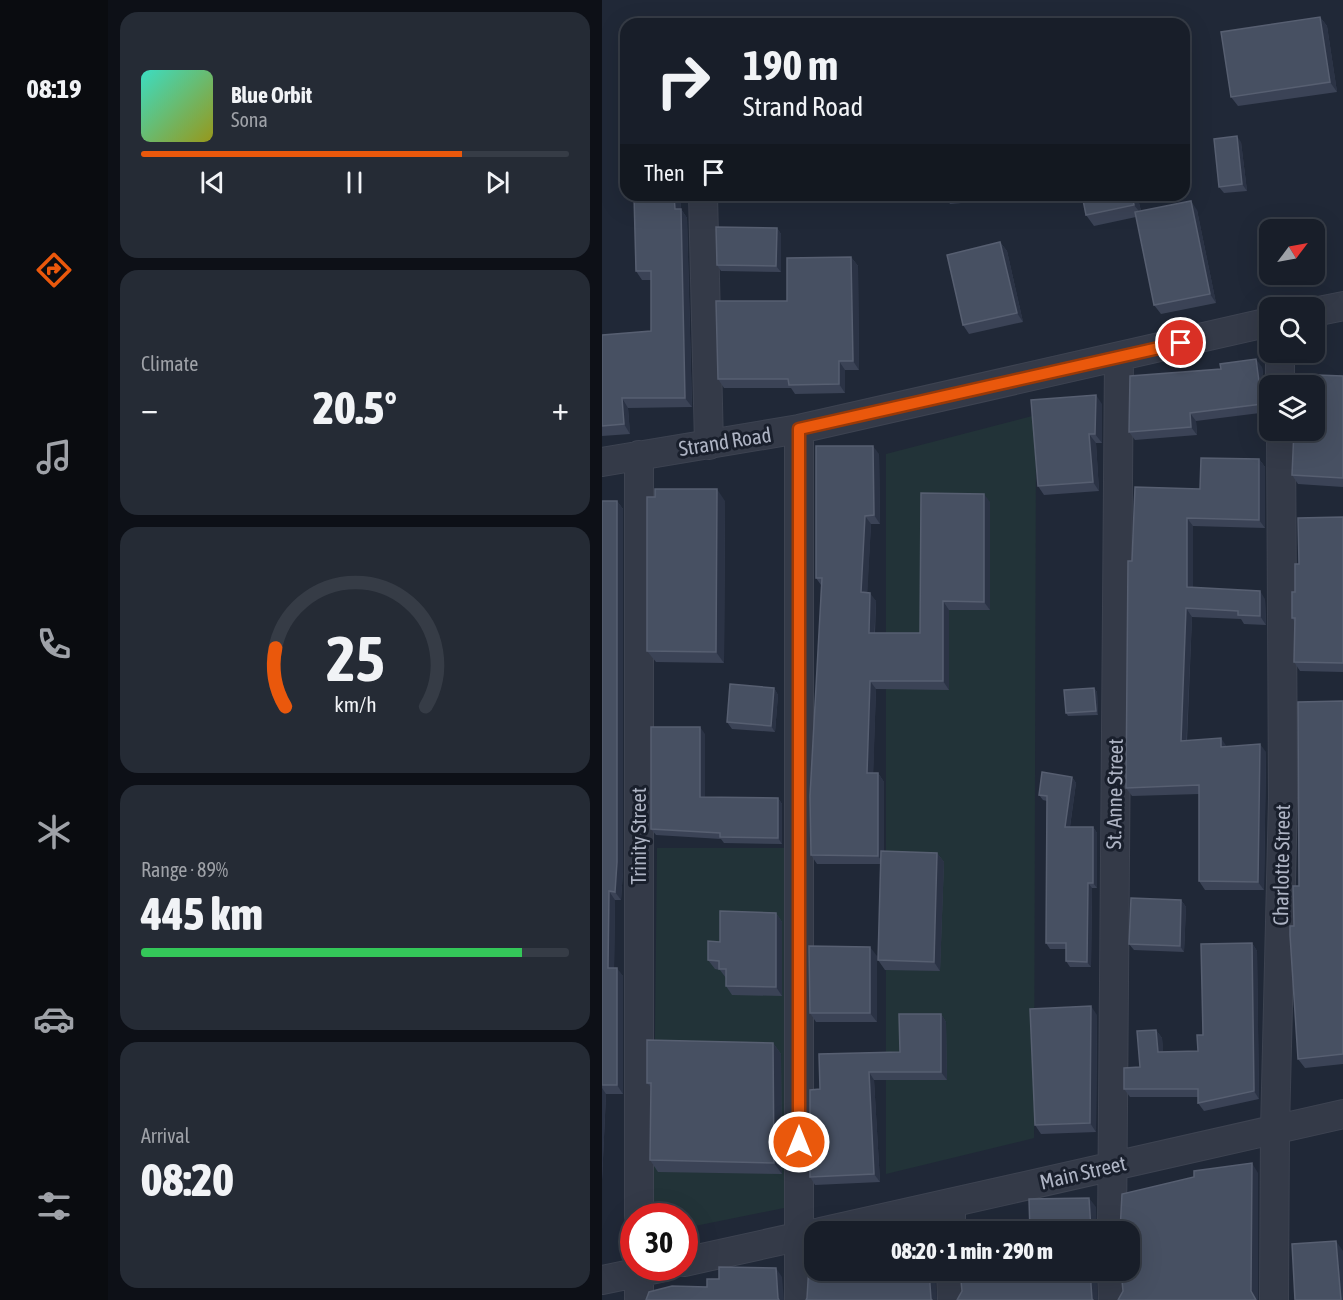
<!DOCTYPE html>
<meta charset="utf-8">
<style>
body{margin:0;font-family:"Asap Condensed",sans-serif;background:#252b35;color:#f1f3f6;height:100vh;display:flex;flex-direction:column;font-size:22px;white-space:nowrap}
*{box-sizing:border-box;margin:0}
p{font-size:20px;color:#9fa2a8}
.icon{flex:none;width:33px;height:33px;fill:none;stroke:currentColor;stroke-width:2;stroke-linecap:round;stroke-linejoin:round}
.map{position:relative;flex:1;overflow:hidden}
.sheet{display:flex;flex-direction:column;gap:12px;padding:12px;background:#0d1017;width:494px}
.sheet>*{flex:none}
.guide{position:absolute;left:18px;top:18px;width:570px;height:183px;border-radius:18px;box-shadow:0 6px 24px #0002,0 0 0 2px #363c46;background:#181e29;color:#f1f3f6;overflow:hidden}
.needle{width:39px;rotate:58deg}
.controls{position:absolute;left:657px;top:219px;display:grid;gap:12px}
.controls a{display:grid;place-items:center;width:66px;height:66px;border-radius:12px;background:#181e29;box-shadow:0 6px 24px #0002,0 0 0 2px #363c46;font-size:30px}
.speed{position:absolute;left:18px;top:1203px;display:flex;gap:12px;font-size:30px;font-weight:700;text-align:center}
.speed>*{display:grid;place-content:center;width:78px;height:78px;border-radius:50%;background:#181e29;box-shadow:0 6px 24px #0002,0 0 0 2px #363c46;line-height:1}
.speed .limit{border:9px solid #d22;background:#fff;color:#111}
.pin{position:absolute;display:grid;place-items:center;width:51px;height:51px;color:#fff;margin:-26px;border:3px solid #fff;border-radius:50%;box-shadow:0 2px 6px #0007}
.me{position:absolute;width:66px;margin:-33px;rotate:0deg;stroke-linejoin:round;filter:drop-shadow(0 0 4px #0008)}
.turn{display:flex;align-items:center;gap:21px;height:126px;padding:0 24px;font-size:27px}
.turn .icon{width:78px;height:78px;stroke-width:2.5}
.turn b{display:block;font-size:42px;line-height:51px}
.then{display:flex;align-items:center;height:57px;padding:0 24px;background:#0003;gap:12px;font-size:22px}
.big{font-size:45px;font-weight:800;line-height:1.1}
.sheet .card{flex:1;display:flex;flex-direction:column;justify-content:center;gap:9px;min-width:0;padding:0 21px;border-radius:18px;background:#252b35}
.sheet .dial{align-items:center;gap:0}
.dial svg{height:156px;overflow:visible;fill:none;stroke:#363c46;stroke-width:7;stroke-linecap:round;text-anchor:middle}
.dial text{fill:#f1f3f6;stroke:none}
.song{display:flex;align-items:center;gap:18px}
.cover{width:72px;height:72px;border-radius:9px;background:linear-gradient(135deg,hsl(170 70% 55%),hsl(60 70% 35%))}
.played{height:6px;border-radius:3px;background:linear-gradient(90deg,#ea580c 75%,#363c46 75%)}
.keys{display:flex;justify-content:space-around;direction:ltr}
.heat{display:flex;justify-content:space-between;align-items:center;font-size:33px;direction:ltr}
.charge{height:9px;border-radius:4px;background:linear-gradient(90deg,#34c759 89%,#363c46 0)}
.trip{position:absolute;left:202px;top:1221px;width:336px;height:60px;border-radius:18px;background:#181e29;box-shadow:0 6px 24px #0002,0 0 0 2px #363c46;font-weight:800;line-height:60px;text-align:center}
main{display:flex;flex:1;min-height:0}
.menu{display:flex;flex-direction:column;width:108px;justify-content:space-around;align-items:center;background:#0a0c10;color:#9fa2a8}
.menu .icon{width:42px;height:42px}
.menu .current{color:#ea580c}
.menu b{font-size:27px;color:#f1f3f6}
.map>svg:first-child{display:block}
.green{fill:#223338}
.lines{fill:none;stroke-linecap:round;stroke-linejoin:round}
.minor-casing{stroke:#3d4351;stroke-width:30}
.minor{stroke:#343a48;stroke-width:28}
.wall{fill:#3b4356}
.shaded-wall{fill:#2b3345}
.building{fill:#475062;stroke:#575f71;stroke-width:1.5}
.route-casing{stroke:#983908;stroke-width:15}
.route{stroke:#ea580c;stroke-width:10}
.labels{text-anchor:middle;stroke-width:6;stroke-linejoin:round;paint-order:stroke}
.street-label{font-size:21px;fill:#aeb4c4;stroke:#191f2c}
</style>
<main>
<nav class="menu">
<b>08:19</b>
<svg class="icon current" aria-label="directions" viewBox="0 0 24 24"><path d="M12 3l9 9-9 9-9-9zM9 14v-3h6M13 9l2 2-2 2"/></svg>
<svg class="icon" aria-label="music" viewBox="0 0 24 24"><path d="M9 18V5l10-2v13"/><circle cx="6" cy="18" r="3"/><circle cx="16" cy="16" r="3"/></svg>
<svg class="icon" aria-label="phone" viewBox="0 0 24 24"><path d="M5 4h4l2 5-3 2q2 4 5 5l2-3 5 2v4C11 20 4 13 5 4z"/></svg>
<svg class="icon" aria-label="climate" viewBox="0 0 24 24"><path d="M12 3v18M4 7l16 10M4 17L20 7"/></svg>
<svg class="icon" aria-label="car" viewBox="0 0 24 24"><path d="M5 17H2v-5l4-1 3-4h7l3 4 3 1v5h-3M9 17h6M6 11h13"/><circle cx="7" cy="17" r="2"/><circle cx="17" cy="17" r="2"/></svg>
<svg class="icon" aria-label="filters" viewBox="0 0 24 24"><path d="M4 7h16M4 17h16"/><circle cx="9" cy="7" r="2"/><circle cx="15" cy="17" r="2"/></svg>
</nav>
<section class="sheet">
<div class="card">
<div class="song"><i class="cover"></i><div><b>Blue Orbit</b><p>Sona</p></div></div>
<div class="played"></div>
<div class="keys"><svg class="icon" aria-label="previous" viewBox="0 0 24 24"><path d="M18 5L8 12l10 7zM5 5v14"/></svg><svg class="icon" aria-label="pause" viewBox="0 0 24 24"><path d="M8 5v14M16 5v14"/></svg><svg class="icon" aria-label="next" viewBox="0 0 24 24"><path d="M6 5l10 7-10 7zM19 5v14"/></svg></div>
</div>
<div class="card"><p>Climate</p>
<div class="heat"><a>−</a><b class="big">20.5°</b><a>+</a></div>
</div>
<div class="card dial"><svg viewBox="0 0 100 80">
<path d="M14 69A42 42 0 1 1 86 69"/>
<path d="M14 69A42 42 0 0 1 9 39" stroke="#ea580c"/>
<text x="50" y="56" font-size="32" font-weight="700">25</text>
<text x="50" y="72" font-size="11">km/h</text>
</svg></div>
<div class="card"><p>Range · 89%</p><b class="big">445 km</b><div class="charge"></div></div>
<div class="card"><p>Arrival</p><b class="big">08:20</b></div>
</section>
<div class="map">
<svg width="742" height="1300" viewBox="0 0 742 1300">
<rect width="100%" height="100%" fill="#202837"/>
<path class="green" d="M434,415L432,1138L284,1174V454Z
M55,848H185L187,1207L83,1228L82,1216H51Z"/>
<g class="lines">
<g class="minor-casing">
<path id="minor" d="M101,195L107,445
M712,312L742,306
M678,352V386
M197,429V1300
M37,455V1216
M0,462L197,429L668,322
M349,1203V1232
M219,1232L742,1114
M510,1232L517,357
M82,1262L213,1233
M349,1270L350,1300
M510,1270L511,1300
M0,1280L58,1268
M37,1300V1268
M672,1300L673,1129L681,798L679,430"/>
</g>
<use href="#minor" class="minor"/>
</g>
<path class="wall" d="M718,17L725,26L735,92L636,106L629,97Z
M639,142L645,191L622,193L617,187Z
M32,195H78L79,209L85,218L90,407L26,408L28,434L0,436V335L49,331V280H40L34,271Z
M342,195H449L348,204Z
M480,195H535L539,211L595,210L614,303L559,314L552,305L534,217L492,226L484,215Z
M175,228L179,234V272L119,271L115,265Z
M398,242L405,251L421,322L367,334L361,325Z
M249,257L256,266L257,370H243V393L193,394L189,388H122L116,379L185,301Z
M660,367L666,412L594,421L595,435L533,440L527,432Z
M741,376V487L696,484L690,475Z
M500,404V443H494L497,491L442,495L436,486Z
M277,454L278,524H269L265,592L274,601L273,633H318L388,502V610H347V690L274,689L271,773H276L282,782V851L335,853L342,862L338,971L283,970L276,960L279,864H215L209,855L219,585L214,578Z
M657,459L663,467V528L591,526V587L663,599L664,625L642,624L639,619L590,617L585,741L664,752L662,890H603L597,881V794L530,796L524,788L530,561L598,489Z
M0,501H15L21,509V871L19,900H13L12,968L21,976V1094H4L0,1180Z
M123,501L122,663L54,662L45,651Z
M741,517V672L698,671L692,662V621L690,618L693,592L697,564Z
M172,688L176,695L173,732L130,729L125,722Z
M492,688L495,692L496,715L466,716L464,713Z
M741,701V1064L703,1068L696,1059L692,926L697,886Z
M103,734V797L176,798L180,804V844L122,843L119,839L54,835L49,829Z
M470,777L474,783L468,827H491L495,833V888H490L489,967H468L464,961V949H448L444,943L445,801L441,800L437,795Z
M579,900L584,907L582,952L532,950L527,944Z
M174,913L180,922V996L130,995L124,986V978L118,970L113,969L106,960L118,942Z
M650,943L655,951L657,1099L602,1111L596,1103V1097H528L522,1089L538,1067L554,1030L560,1038L561,1052L596,1051L601,1035Z
M275,956V1022H214L208,1013Z
M339,1014L344,1022L345,1080H272L278,1182L213,1185L208,1177L218,1089L298,1052Z
M495,1015L494,1132L439,1134L433,1125Z
M171,1043L179,1054L180,1174L56,1172L48,1160L49,1087L45,1083Z"/>
<path class="shaded-wall" d="M718,17L725,26L735,92L728,82Z
M635,136L639,142L645,191L640,184Z
M72,195H78L79,209L85,218L90,407L83,398Z
M530,195H535L540,215L532,205Z
M589,201L595,210L614,303L608,294Z
M175,228L179,234V272L174,266Z
M398,242L405,251L421,322L415,313Z
M249,257L256,266L257,370L251,361Z
M654,359L660,367L666,412L660,404Z
M237,361L243,370V393L237,384Z
M494,395L500,404V443L493,434Z
M20,398L26,408L28,434L22,424Z
M588,413L594,421L595,435L589,427Z
M487,434L494,443L497,491L491,482Z
M271,446L277,454L278,524L272,515Z
M657,459L663,467V528L657,520Z
M115,489L123,501L122,663L114,652Z
M382,494L388,502V610L382,602Z
M15,501L21,509V871L19,900L13,892Z
M263,516L269,524L265,601L259,592Z
M585,518L591,526V595L585,587Z
M658,591L663,599L664,625L658,616Z
M268,593L274,601L272,641L267,633Z
M341,601L347,610V690L341,681Z
M584,608L590,617L584,750L579,741Z
M268,681L274,689L271,782L265,773Z
M172,688L176,695L173,732L169,726Z
M492,688L495,692L496,715L494,711Z
M98,727L103,734V803L98,797Z
M619,738L625,747H619Z
M658,744L664,752L662,890L656,882Z
M276,773L282,782V864L276,856Z
M470,777L474,783L467,833L463,827Z
M176,798L180,804V844L176,838Z
M491,827L495,833V888L491,883Z
M335,853L342,862L338,971L332,962Z
M486,883L490,888L489,967L485,962Z
M7,891L13,900L12,976L6,968Z
M579,900L584,907L582,952L578,946Z
M174,913L180,922V996L174,987Z
M650,943L655,951L657,1099L652,1091Z
M268,947L275,956V1022L268,1013Z
M15,968L21,976V1094L15,1085Z
M489,1006L495,1015L494,1132L488,1123Z
M339,1014L344,1022L345,1080L339,1072Z
M554,1030L560,1038L562,1060L556,1052Z
M171,1043L179,1054L180,1174L172,1163Z
M267,1072L272,1080L278,1182L272,1174Z
M0,1088L4,1094L0,1180Z
M650,1163L656,1173V1300H654L649,1291Z
M487,1198L494,1207L495,1232H490L489,1230Z
M734,1241L741,1251V1300H739Z
M174,1268L180,1277L182,1300H177L176,1298Z
M327,1270L333,1271L335,1300H330L329,1299Z
M488,1270H494L496,1300H491L490,1299Z"/>
<path class="building" d="M718,17L728,82L629,97L619,32Z
M635,136L640,184L617,187L612,139Z
M32,195H72L73,209H79L83,398H20L22,424L0,426V335L49,331V271H34Z
M480,195H530L532,205L484,215Z
M589,201L608,294L552,305L533,212Z
M114,227L175,228L174,266L115,265Z
M398,242L415,313L361,325L345,255Z
M249,257L251,361H237V384L187,385L186,379H116L114,301H185V258Z
M654,359L660,404L588,413L589,427L527,432L528,376L619,369L618,364Z
M715,375L741,376V478L690,475L692,430H712Z
M494,395L493,434H487L491,482L436,486L429,400Z
M214,446H271L272,515L263,516L259,592L268,593L267,633H318L319,493L382,494V602L341,601V681H268L265,773H276V856L209,855L208,796L220,578H214Z
M599,458L657,459V520L585,518V587L658,591V616L636,615V611L584,608L579,741L619,738V747L658,744L656,882L597,881V785L524,788L526,561H530L533,487L598,489Z
M53,489H115L114,652L45,651V497H53Z
M0,501H15V862L13,892L7,891L6,968H15V1085H0Z
M741,517V663L692,662L693,618H690V592H693V564H697L696,518Z
M128,684L172,688L169,726L125,722Z
M492,688L494,711L464,713L462,690Z
M741,701V1054L696,1059L688,935V926H692L691,886H697L696,702Z
M49,727H98V797L176,798V838L118,837V833L49,829Z
M440,772L470,777L463,827H491V883H486L485,962L464,961V943H444L445,796L437,795Z
M279,851L335,853L332,962L276,960Z
M529,898L579,900L578,946L527,944Z
M118,911L174,913V987L124,986V969H117V961L106,960V941L118,942Z
M650,943L652,1091L596,1103V1089H522V1068L538,1067L535,1031L554,1030L556,1052L596,1051L595,1035H601L599,944Z
M207,946L268,947V1013H208Z
M489,1006L488,1123L433,1125L428,1009Z
M297,1014H339V1072H267L272,1174L208,1177V1090L218,1089L217,1054L298,1052Z
M45,1040L171,1043L172,1163L48,1160L49,1083H45Z
M650,1163L649,1291L654,1300H516L521,1291L519,1270H528V1232H517L518,1231L520,1194L592,1177V1171Z
M487,1198L489,1230L490,1232H428L427,1199Z
M308,1226L327,1227L330,1232H308Z
M734,1241L739,1300H693L690,1244Z
M207,1265H213V1270H327L329,1299L330,1300H204L205,1298Z
M117,1267L174,1268L176,1298L177,1300H44L47,1292L70,1286L105,1287V1279H117Z
M358,1270H488L490,1299L491,1300H355L360,1291Z"/>
<g class="lines">
<g class="route-casing">
<path id="route" d="M197,1142V429L579,343"/>
</g>
<use href="#route" class="route"/>
</g>
<g class="labels">
<g class="street-label">
<text transform="translate(123 442) rotate(-9)" y="7">Strand Road</text>
<text transform="translate(513 794) rotate(-89)" y="7">St. Anne Street</text>
<text transform="translate(37 836) rotate(-90)" y="7">Trinity Street</text>
<text transform="translate(680 865) rotate(-89)" y="7">Charlotte Street</text>
<text transform="translate(481 1173) rotate(-13)" y="7">Main Street</text>
</g>
</g>
</svg>
<div class="controls">
<a><svg class="needle" viewBox="-14 -14 28 28"><path d="M0-13l5 13h-10z" fill="#e53935"/><path d="M0 13l5-13h-10z" fill="#9fa2a8"/></svg></a>
<a><svg class="icon" aria-label="search" viewBox="0 0 24 24"><circle cx="10" cy="10" r="6"/><path d="M15 15l6 6"/></svg></a>
<a><svg class="icon" aria-label="layers" viewBox="0 0 24 24"><path d="M12 4l9 5-9 5-9-5zM3 14l9 5 9-5"/></svg></a>
</div>
<div class="speed"><div class="limit">30</div></div>
<div class="pin" style="left:579px;top:343px;background:#d93025"><svg class="icon" aria-label="arrive" viewBox="0 0 24 24"><path d="M6 21V4h12l-3 4 3 4H6"/></svg></div>
<svg class="me" style="left:197px;top:1142px" viewBox="-20 -20 40 40"><circle r="17" fill="#ea580c" stroke="#fff" stroke-width="3"/><path d="M0-11L8 9 0 5-8 9z" fill="#fff"/></svg>
<div class="trip">08:20 · 1 min · 290 m</div>
<div class="guide">
<div class="turn"><svg class="icon" aria-label="right" viewBox="0 0 24 24"><path d="M7 20v-9h11M14 6l5 5-5 5"/></svg><div><b>190 m</b>Strand Road</div></div>
<div class="then">Then<svg class="icon" aria-label="arrive" viewBox="0 0 24 24"><path d="M6 21V4h12l-3 4 3 4H6"/></svg></div>
</div>
</div>
</main>
